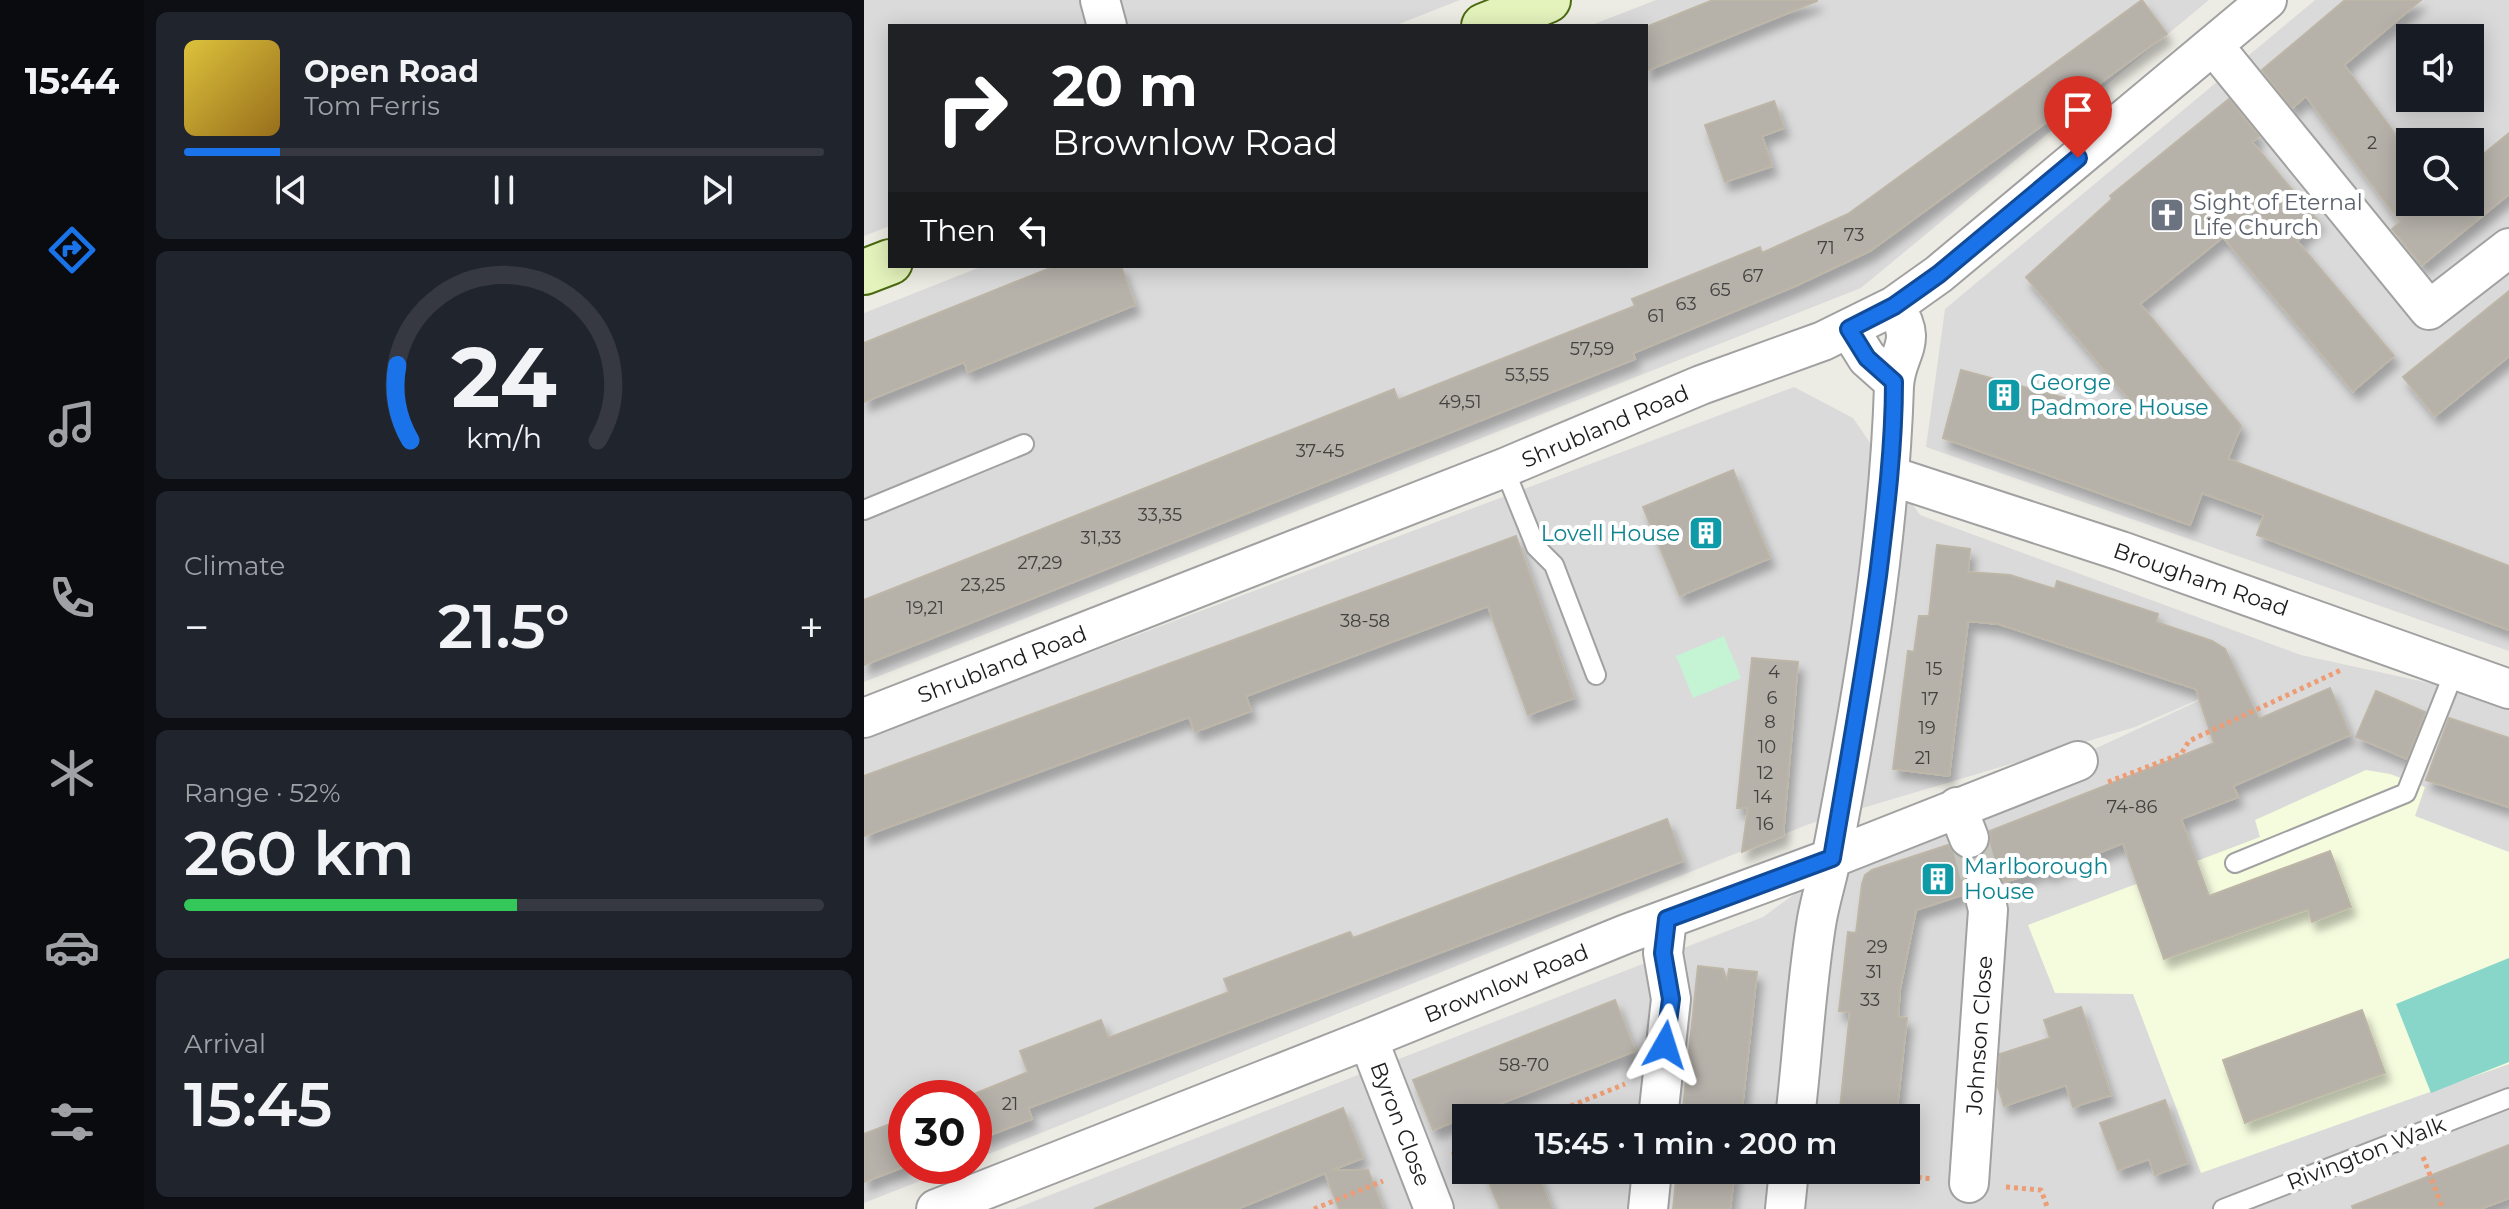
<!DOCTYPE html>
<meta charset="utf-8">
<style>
body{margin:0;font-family:Montserrat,sans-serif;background:#20242c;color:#f1f3f6;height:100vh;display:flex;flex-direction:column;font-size:30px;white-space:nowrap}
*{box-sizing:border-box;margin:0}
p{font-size:26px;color:#9ea1a6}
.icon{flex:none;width:44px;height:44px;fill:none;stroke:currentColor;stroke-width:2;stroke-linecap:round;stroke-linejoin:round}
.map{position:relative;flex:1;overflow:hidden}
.details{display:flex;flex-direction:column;gap:12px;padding:12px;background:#0d0f14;width:720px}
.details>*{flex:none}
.guide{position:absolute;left:24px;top:24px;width:760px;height:244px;border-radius:0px;box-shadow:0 4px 20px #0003;background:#202124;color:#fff;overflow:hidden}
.tools{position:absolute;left:1532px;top:24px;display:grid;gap:16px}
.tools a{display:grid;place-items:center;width:88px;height:88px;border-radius:0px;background:#171b24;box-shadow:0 4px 20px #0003;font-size:40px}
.speed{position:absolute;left:24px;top:1080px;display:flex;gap:16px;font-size:40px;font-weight:700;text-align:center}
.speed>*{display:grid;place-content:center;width:104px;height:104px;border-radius:50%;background:#171b24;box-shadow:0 4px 20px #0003;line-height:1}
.speed .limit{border:12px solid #d22;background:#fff;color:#111}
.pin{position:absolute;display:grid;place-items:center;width:68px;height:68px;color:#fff;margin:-82px -34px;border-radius:50% 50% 50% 0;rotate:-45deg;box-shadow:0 0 8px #0007}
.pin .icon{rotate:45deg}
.me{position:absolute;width:88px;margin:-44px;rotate:6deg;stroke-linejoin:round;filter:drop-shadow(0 0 6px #0008)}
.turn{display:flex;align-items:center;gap:28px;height:168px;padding:0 32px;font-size:36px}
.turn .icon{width:104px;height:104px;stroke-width:2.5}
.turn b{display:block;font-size:56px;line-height:68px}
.then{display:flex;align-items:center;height:76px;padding:0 32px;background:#0003;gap:16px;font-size:30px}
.big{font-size:60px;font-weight:600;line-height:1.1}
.details .widget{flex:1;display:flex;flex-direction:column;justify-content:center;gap:12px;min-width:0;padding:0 28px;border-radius:12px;background:#20242c}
.details .dial{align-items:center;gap:0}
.dial svg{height:208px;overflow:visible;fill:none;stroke:#363941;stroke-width:7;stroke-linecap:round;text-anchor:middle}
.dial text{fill:#f1f3f6;stroke:none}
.song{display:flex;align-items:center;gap:24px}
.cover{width:96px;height:96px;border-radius:12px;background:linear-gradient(135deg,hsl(50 70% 55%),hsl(40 70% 35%))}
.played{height:8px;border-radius:4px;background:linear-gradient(90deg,#1a73e8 15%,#363941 15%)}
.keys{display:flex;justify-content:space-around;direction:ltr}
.heat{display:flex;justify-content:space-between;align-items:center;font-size:44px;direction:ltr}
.charge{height:12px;border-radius:6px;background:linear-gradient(90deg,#34c759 52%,#363941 0)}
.trip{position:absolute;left:588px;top:1104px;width:468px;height:80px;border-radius:0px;background:#171b24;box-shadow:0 4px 20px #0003;font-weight:600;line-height:80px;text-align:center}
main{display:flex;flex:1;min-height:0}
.tab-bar{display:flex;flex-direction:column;width:144px;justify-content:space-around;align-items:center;background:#090b0e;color:#9ea1a6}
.tab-bar .icon{width:56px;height:56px}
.tab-bar .on{color:#1a73e8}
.tab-bar b{font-size:36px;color:#f1f3f6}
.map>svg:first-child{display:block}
.residential{fill:#dbdada;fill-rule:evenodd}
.education{fill:#f5fcde}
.park{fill:#c4f4d3}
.pitch{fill:#88d5c9}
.building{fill:#b6b2aa;stroke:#bdb6a7;stroke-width:2;filter:url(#shadow)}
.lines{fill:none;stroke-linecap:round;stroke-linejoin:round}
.street-tunnel{stroke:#c3c3bc;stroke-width:38;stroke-dasharray:38 19;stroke-linecap:butt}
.lane-casing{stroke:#a1a1a1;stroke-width:22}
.street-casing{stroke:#a1a1a1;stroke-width:42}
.secondary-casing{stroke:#4b690f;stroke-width:48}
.path{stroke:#ed9d75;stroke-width:5;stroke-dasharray:4 4;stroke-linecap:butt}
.lane{stroke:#fff;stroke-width:18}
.street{stroke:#fff;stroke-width:38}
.secondary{stroke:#e4f3bc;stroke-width:44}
.route-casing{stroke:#114b97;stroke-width:20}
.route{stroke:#1a73e8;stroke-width:14}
.labels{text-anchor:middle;stroke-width:8;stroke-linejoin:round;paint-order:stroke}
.number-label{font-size:18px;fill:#434240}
.worship-label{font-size:22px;fill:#5b616d;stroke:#fff;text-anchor:start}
.culture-label{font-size:22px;fill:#0d838f;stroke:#fff;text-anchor:start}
.street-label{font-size:22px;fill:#1d1d1d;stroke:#fff}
</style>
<main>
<nav class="tab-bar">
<b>15:44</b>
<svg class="icon on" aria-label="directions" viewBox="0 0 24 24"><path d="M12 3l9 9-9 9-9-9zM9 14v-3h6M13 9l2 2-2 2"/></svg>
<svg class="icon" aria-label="music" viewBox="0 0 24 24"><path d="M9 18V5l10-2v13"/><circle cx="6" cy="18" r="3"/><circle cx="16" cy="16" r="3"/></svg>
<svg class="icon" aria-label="phone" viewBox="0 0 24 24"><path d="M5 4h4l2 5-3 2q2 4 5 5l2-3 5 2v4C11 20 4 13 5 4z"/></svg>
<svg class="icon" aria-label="climate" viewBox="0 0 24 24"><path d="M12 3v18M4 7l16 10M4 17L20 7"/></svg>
<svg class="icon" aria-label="car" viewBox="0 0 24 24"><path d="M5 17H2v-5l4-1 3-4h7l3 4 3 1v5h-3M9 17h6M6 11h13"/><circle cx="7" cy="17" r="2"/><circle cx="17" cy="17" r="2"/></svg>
<svg class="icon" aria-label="filters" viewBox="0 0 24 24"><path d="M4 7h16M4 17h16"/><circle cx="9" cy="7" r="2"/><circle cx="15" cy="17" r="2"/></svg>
</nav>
<section class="details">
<div class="widget">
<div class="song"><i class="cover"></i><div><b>Open Road</b><p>Tom Ferris</p></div></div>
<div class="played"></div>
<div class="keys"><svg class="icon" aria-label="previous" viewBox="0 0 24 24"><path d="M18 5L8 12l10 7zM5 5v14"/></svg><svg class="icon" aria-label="pause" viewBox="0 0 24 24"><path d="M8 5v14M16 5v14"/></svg><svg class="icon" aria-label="next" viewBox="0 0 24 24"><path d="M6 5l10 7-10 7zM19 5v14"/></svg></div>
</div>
<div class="widget dial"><svg viewBox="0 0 100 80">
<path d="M14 69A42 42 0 1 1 86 69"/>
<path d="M14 69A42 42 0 0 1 9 40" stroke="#1a73e8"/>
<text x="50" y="56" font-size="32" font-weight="700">24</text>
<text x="50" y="72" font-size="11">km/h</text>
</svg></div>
<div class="widget"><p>Climate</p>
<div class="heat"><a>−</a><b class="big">21.5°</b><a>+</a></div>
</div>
<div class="widget"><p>Range · 52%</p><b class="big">260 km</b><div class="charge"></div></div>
<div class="widget"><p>Arrival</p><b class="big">15:45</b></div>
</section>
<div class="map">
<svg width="1645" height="1209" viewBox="0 0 1645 1209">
<defs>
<filter id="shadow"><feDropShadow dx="5" dy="9" stdDeviation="4" flood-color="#0004"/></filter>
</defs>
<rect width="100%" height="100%" fill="#edece4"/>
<path class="residential" d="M0,0H596L530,26H26V226L0,236Z
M792,0H1345L997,288L0,682V313L119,266H782V26H725Z
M1451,0H1645V651L1062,447L1081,309ZM1546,38H1606V98H1546ZM1546,142H1606V202H1546Z
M930,387L989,418L1056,515L1437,655L1607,692L1645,706V1209H150L899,917L955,876L1382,679L1271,727L945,824L110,1160V1098H42V1166H94L0,1203V738ZM602,1118H1042V1170H602Z"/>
<path class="education" d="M1502,770L1526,774L1561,787L1551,816L1645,852V1064L1337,1173L1269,994L1191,993L1164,925L1396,837L1391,820Z"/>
<path class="park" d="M860,636L877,678L829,698L812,656Z"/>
<path class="pitch" d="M1645,958V1062L1567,1093L1532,1004Z"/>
<path class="building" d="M849,0H953V1L782,71V27Z
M1278,0L1303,34L1006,251L931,286L769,353L771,359L0,665V600L530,389L534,400L771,306L768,299L896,247L898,253L984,214Z
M1481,0H1557L1480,65L1546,154V202H1606V165L1645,133V194L1558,265L1528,229L1536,222L1442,96L1428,108L1398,70Z
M1365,99L1395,136L1388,142L1455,222L1433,241L1530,356L1489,391L1359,237L1276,304L1377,426L1364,459L1645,566V630L1393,535L1400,515L1338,493L1326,525L1079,438L1097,370L1283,420L1162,277L1248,199L1246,196Z
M910,101L920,128L898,136L908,166L861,182L841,125Z
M191,266H257L271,305L104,372L100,362L0,402V343Z
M1645,291V356L1571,416L1539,377Z
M869,470L906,558L816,596L779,507Z
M652,536L710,698L664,715L624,606L382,696L387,711L331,732L325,717L0,836V776Z
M1073,545L1106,549L1104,572L1146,575L1191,589L1193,581L1294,614L1292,622L1348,641L1361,649L1395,719L1466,688L1486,735L1369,786L1374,797L1317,819L1345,896L1466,851L1487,907L1448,922L1444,909L1300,959L1259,843L1184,873L1182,869L1140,882L1134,873L1126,868H1113L1105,873L1098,882V895L1052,910L1036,989L1034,1017L1043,1018L1032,1118H975L986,1012L975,1011L984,932L992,933L998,884L1001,875L1008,870L1084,845L1092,856L1102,860L1112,859L1123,851L1127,841L1126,831L1350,743L1332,689L1135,624L1104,621L1085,776L1029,769L1044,651L1050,652L1055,616H1065Z
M888,658L934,662L919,836L878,852L884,808H873Z
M1512,691L1561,712L1543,759L1492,737Z
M1585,718L1645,738V807L1562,780Z
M803,819L819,861L164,1108L168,1119L110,1141V1094L164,1072L156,1051L237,1020L244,1038L365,992L360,979L486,932L489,938Z
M834,966L859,969L863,981L865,969L893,972L877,1118H818Z
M751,1000L771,1051L569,1130L549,1080Z
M1217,1007L1247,1095L1209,1107L1202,1085L1140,1106L1134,1087L1136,1054L1186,1038L1180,1020Z
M1498,1010L1521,1073L1381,1123L1359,1060Z
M1301,1100L1324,1163L1291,1175L1285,1159L1254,1170L1236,1123Z
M479,1108L499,1158L468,1170H504L519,1209H475L461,1173L373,1209H230Z
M42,1118V1166L0,1182V1134Z
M1645,1145V1198L1616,1209H1489L1488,1206Z
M620,1170H672L688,1209H636Z
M813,1170H871L866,1209H809Z"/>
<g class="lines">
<path class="street-tunnel" d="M1105,838L1119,889"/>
<g class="lane-casing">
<path id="lane" d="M640,468L672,547L690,565L732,675
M0,510L160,444
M1371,863L1542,793L1591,670
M1359,1209L1645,1098"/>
</g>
<g class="street-casing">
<path id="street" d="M236,0L243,26
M1349,45L1565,310L1645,248
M985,329L1003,358L1030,382
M1027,476L1257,551L1645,689
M0,718L640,468L837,385L959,341L1030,306L1075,274L1403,0
M1093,807L1105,838
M504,1039L570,1209
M794,1118L807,999L799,953L803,919
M931,1118C939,1052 942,984 953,919C957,897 964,876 968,854C998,700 1025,543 1030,386C1032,351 1056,343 1030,306
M1105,1183L1124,910L1119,889
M72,1209L504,1039L762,934L968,858L1214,761
M784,1209L788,1170
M921,1209L925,1170"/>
</g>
<g class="secondary-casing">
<path id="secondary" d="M620,26L684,0
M0,272L26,262"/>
</g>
<path class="path" d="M1244,782L1317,754L1325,741L1477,670
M677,1118L761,1084
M588,1155L602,1149
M1559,1157L1579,1209
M990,1170L1069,1179
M1142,1187L1177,1190L1184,1209
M450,1209L519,1181"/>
<use href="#lane" class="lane"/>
<use href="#street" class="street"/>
<use href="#secondary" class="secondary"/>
</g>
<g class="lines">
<g class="route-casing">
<path id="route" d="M801,1045L807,999L799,953L803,919L968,858C984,764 1001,670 1014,576C1022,511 1030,447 1030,382L1003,358L985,329L1030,306L1075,274L1214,158"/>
</g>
<use href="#route" class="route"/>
</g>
<defs>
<g id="church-square" transform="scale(1.8)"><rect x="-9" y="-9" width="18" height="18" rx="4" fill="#6b7280" stroke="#fff"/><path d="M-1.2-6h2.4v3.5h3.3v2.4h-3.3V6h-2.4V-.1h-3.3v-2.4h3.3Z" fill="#fff"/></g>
<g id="building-square" transform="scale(1.8)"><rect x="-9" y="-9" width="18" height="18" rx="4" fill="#0f9aa8" stroke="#fff"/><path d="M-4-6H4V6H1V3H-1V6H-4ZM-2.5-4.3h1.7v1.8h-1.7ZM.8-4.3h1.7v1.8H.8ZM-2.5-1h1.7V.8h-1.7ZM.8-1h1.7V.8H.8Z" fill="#fff"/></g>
</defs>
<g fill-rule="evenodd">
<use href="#church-square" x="1303" y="215"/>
<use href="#building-square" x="1140" y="395"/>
<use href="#building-square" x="842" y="533"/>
<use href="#building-square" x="1074" y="879"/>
</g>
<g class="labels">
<g class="number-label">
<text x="1508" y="149">2</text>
<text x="990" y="241">73</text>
<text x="962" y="254">71</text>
<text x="889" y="282">67</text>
<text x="856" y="296">65</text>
<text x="822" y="310">63</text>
<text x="792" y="322">61</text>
<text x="728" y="355">57,59</text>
<text x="663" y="381">53,55</text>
<text x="596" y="408">49,51</text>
<text x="456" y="457">37-45</text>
<text x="296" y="521">33,35</text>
<text x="237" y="544">31,33</text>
<text x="176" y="569">27,29</text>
<text x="119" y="591">23,25</text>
<text x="61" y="614">19,21</text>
<text x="501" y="627">38-58</text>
<text x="1070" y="675">15</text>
<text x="910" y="678">4</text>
<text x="908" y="704">6</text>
<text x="1066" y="705">17</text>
<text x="906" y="728">8</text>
<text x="1063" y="734">19</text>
<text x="903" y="753">10</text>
<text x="1059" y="764">21</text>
<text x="901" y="779">12</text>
<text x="899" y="803">14</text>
<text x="1268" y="813">74-86</text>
<text x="901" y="830">16</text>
<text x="1013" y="953">29</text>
<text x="1010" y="978">31</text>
<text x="1006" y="1006">33</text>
<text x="660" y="1071">58-70</text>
<text x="146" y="1110">21</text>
</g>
<g class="worship-label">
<text x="1329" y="210">Sight of Eternal<tspan x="1329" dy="25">Life Church</tspan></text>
</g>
<g class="culture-label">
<text x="1166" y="390">George<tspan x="1166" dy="25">Padmore House</tspan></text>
<text x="816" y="541" text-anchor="end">Lovell House</text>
<text x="1100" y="874">Marlborough<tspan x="1100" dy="25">House</tspan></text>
</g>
<g class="street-label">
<text transform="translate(741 426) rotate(-23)" y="8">Shrubland Road</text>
<text transform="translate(1337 579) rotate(19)" y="8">Brougham Road</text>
<text transform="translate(138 664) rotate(-21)" y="8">Shrubland Road</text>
<text transform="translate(642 983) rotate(-22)" y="8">Brownlow Road</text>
<text transform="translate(1115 1035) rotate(-86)" y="8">Johnson Close</text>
<text transform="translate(537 1124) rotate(69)" y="8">Byron Close</text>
<text transform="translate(1502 1153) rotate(-21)" y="8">Rivington Walk</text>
</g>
</g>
</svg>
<div class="tools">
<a><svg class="icon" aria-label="sound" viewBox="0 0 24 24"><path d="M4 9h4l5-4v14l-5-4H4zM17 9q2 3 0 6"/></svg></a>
<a><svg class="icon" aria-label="search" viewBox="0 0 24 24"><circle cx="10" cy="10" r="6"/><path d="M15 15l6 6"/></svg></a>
</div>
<div class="speed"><div class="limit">30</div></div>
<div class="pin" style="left:1214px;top:158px;background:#d93025"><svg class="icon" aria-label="arrive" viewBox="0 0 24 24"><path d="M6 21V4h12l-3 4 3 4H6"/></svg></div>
<svg class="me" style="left:801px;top:1045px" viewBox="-20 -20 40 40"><path d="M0-17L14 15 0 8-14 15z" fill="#1a73e8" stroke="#fff" stroke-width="4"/></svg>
<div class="trip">15:45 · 1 min · 200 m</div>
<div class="guide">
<div class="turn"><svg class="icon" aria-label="right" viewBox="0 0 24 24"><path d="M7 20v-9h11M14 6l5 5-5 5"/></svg><div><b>20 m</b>Brownlow Road</div></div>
<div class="then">Then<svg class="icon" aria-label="left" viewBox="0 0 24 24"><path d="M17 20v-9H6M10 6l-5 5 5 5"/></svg></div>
</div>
</div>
</main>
